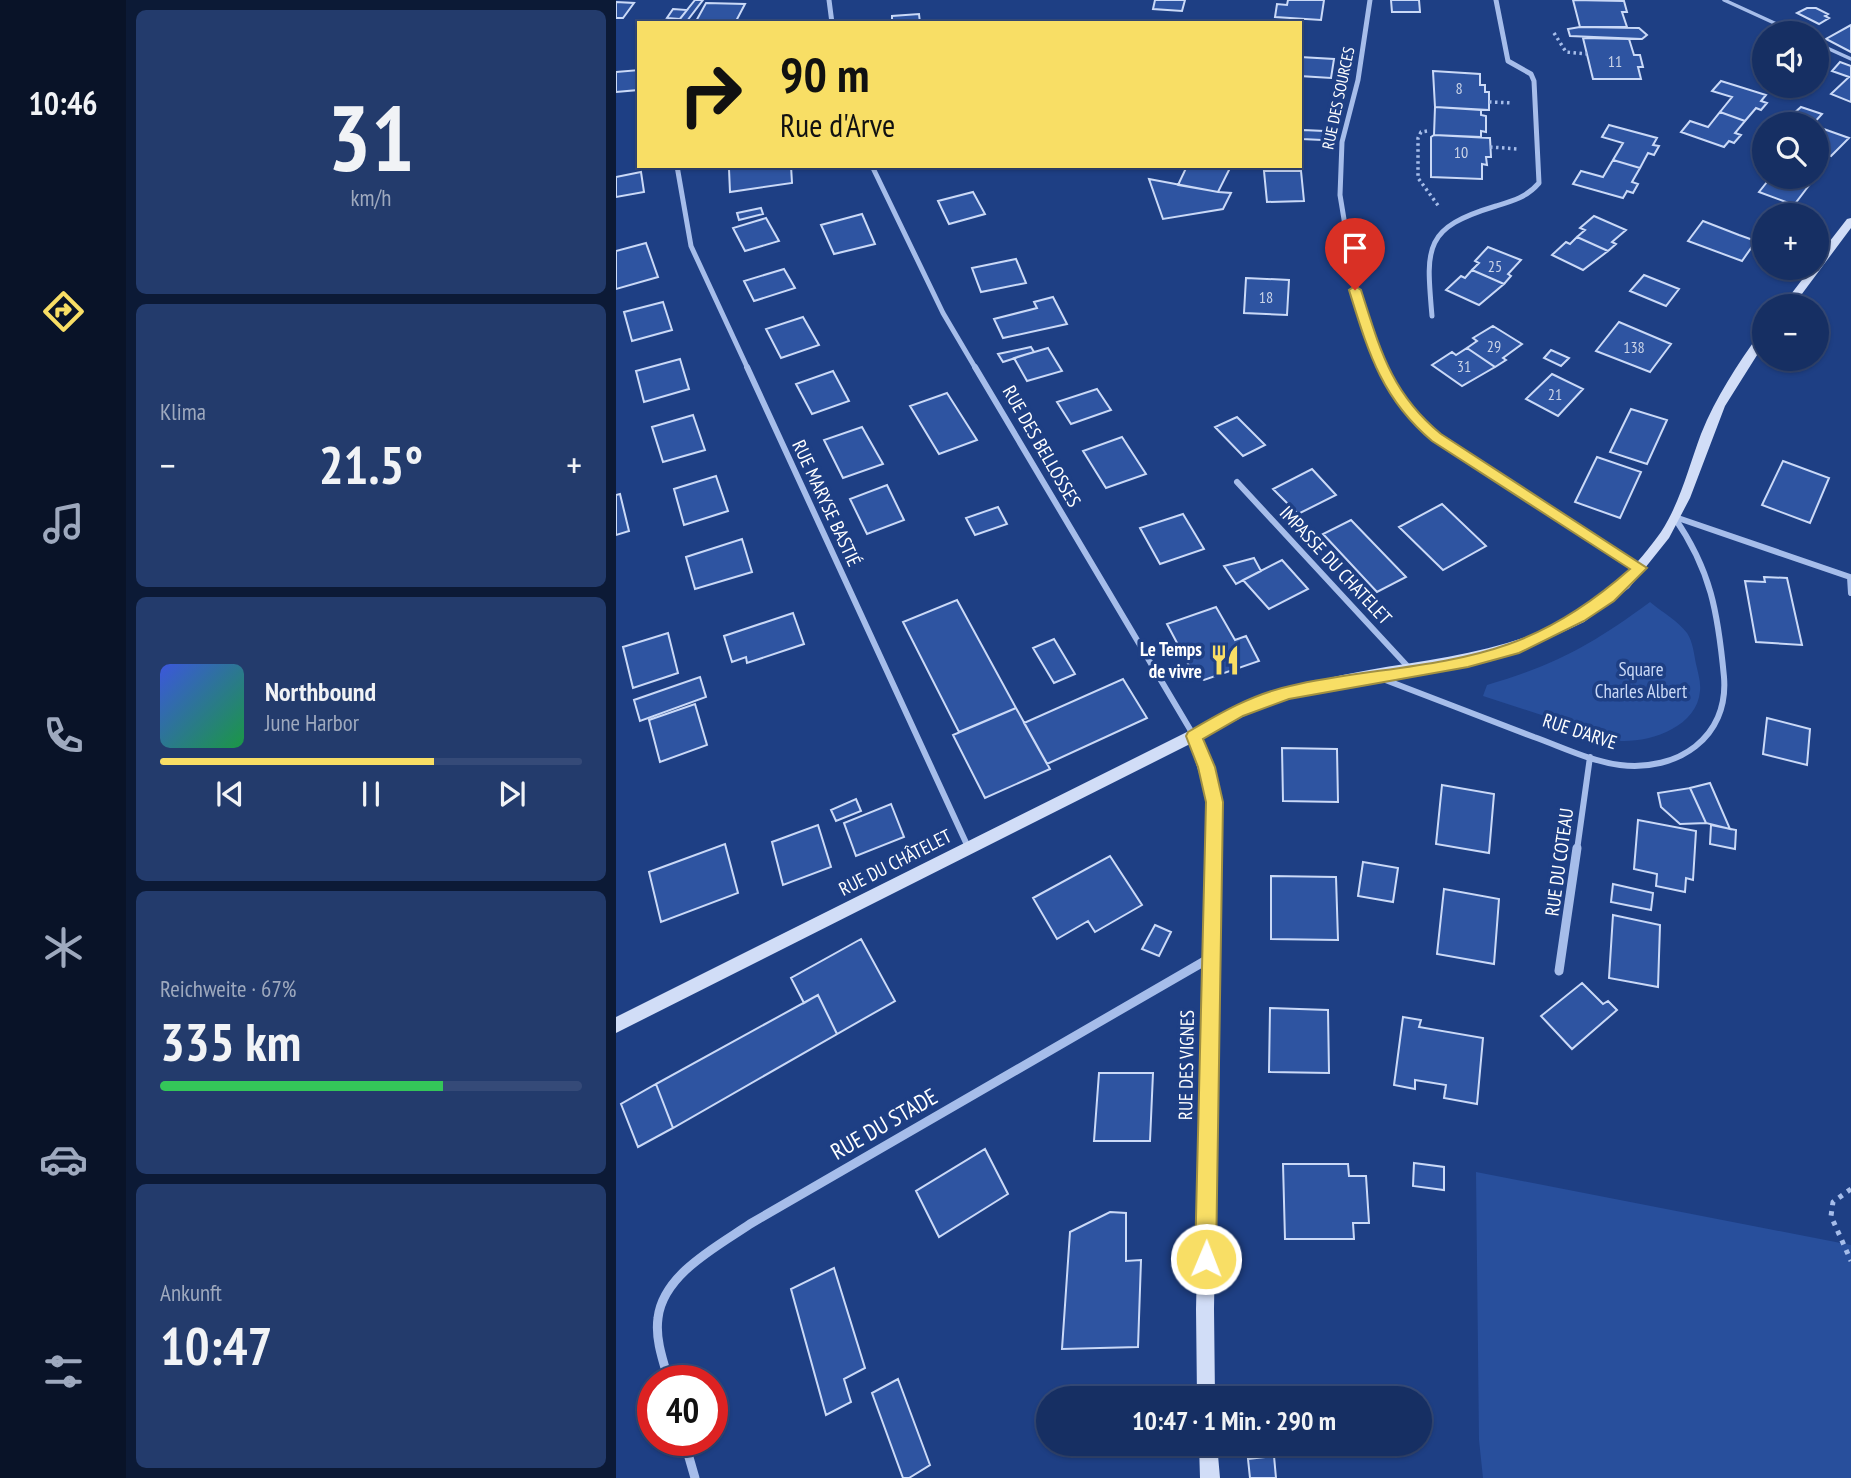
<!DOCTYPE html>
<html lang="de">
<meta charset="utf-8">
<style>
body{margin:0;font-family:"PT Sans Narrow",sans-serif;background:#233b6c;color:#f1f3f6;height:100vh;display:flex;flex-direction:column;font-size:26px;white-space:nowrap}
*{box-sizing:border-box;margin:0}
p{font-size:23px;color:#9ea9be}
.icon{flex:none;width:38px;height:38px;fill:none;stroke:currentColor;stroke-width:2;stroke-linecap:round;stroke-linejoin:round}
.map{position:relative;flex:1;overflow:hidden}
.drawer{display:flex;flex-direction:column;gap:10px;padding:10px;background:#0c1a36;width:490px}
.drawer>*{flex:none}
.top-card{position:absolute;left:21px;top:21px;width:665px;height:147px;border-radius:0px;box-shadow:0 2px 5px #0004,0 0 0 2px #354a78;background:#f8de65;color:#111;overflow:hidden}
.fabs{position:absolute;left:1136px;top:21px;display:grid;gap:14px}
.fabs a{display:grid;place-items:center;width:77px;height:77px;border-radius:50%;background:#162f63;box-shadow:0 2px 5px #0004,0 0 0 2px #354a78;font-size:35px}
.speed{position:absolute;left:21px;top:1365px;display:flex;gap:14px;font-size:35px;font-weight:700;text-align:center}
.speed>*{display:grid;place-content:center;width:91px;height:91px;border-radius:50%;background:#162f63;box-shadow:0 2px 5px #0004,0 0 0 2px #354a78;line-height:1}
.speed .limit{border:10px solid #d22;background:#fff;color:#111}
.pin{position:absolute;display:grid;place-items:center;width:60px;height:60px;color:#fff;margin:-72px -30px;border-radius:50% 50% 50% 0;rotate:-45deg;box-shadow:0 0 7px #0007}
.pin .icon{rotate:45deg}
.me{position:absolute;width:77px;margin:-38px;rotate:1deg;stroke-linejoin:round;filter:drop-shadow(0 0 5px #0008)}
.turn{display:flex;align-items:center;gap:24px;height:147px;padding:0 28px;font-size:32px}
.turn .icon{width:91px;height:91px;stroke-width:2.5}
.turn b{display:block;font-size:49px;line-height:60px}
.big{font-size:52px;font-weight:700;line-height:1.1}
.drawer .widget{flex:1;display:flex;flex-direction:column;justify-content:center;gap:10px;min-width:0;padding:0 24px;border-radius:10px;background:#233b6c}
.drawer .dial{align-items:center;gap:0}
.dial b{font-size:91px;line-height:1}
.song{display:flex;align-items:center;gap:21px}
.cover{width:84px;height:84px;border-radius:10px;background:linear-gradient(135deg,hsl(230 70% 55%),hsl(140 70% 35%))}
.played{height:7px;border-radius:4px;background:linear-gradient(90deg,#f8de65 65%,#354a78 65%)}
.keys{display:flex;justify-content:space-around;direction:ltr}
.heat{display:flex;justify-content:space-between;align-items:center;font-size:38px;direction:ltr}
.charge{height:10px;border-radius:5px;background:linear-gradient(90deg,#34c759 67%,#354a78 0)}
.trip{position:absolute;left:420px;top:1386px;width:396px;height:70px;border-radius:35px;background:#162f63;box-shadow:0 2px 5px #0004,0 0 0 2px #354a78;font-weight:700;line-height:70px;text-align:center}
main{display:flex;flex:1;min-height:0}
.tabs{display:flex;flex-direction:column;width:126px;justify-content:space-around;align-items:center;background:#091328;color:#9ea9be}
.tabs .icon{width:49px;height:49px}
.tabs .current{color:#f8de65}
.tabs b{font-size:32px;color:#f1f3f6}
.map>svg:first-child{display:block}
.green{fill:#284f9c}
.building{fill:#2e54a1;stroke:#cad9f7;stroke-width:2}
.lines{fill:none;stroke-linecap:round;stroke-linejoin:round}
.path-far1{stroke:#a6bdea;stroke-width:3.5;stroke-dasharray:2.5 3.5;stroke-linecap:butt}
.path{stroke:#a6bdea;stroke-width:5;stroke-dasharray:4.5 6;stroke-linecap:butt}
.lane{stroke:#a6bdea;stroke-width:3.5}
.street-far2{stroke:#a6bdea;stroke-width:5}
.street-far1{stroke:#a6bdea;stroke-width:6}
.street{stroke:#a6bdea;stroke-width:9}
.secondary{fill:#d1ddf7;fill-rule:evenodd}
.route{fill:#f8de65;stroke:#a19042;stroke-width:2}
.labels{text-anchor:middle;stroke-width:7;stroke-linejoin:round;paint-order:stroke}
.number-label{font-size:16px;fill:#cbd4e8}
.far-street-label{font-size:16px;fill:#fff;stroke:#1e3f84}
.street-label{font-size:19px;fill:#fff;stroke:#1e3f84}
.poi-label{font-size:19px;font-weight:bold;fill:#fff;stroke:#1e3f84;text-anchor:end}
.park-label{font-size:19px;fill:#cad9f7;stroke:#1e3f84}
.near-street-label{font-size:23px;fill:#fff;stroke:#1e3f84}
</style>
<main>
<nav class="tabs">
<b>10:46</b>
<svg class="icon current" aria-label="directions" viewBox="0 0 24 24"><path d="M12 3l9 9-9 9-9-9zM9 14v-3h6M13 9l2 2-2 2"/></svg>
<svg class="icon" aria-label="music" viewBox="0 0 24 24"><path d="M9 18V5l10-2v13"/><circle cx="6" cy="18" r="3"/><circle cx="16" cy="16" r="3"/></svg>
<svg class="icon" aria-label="phone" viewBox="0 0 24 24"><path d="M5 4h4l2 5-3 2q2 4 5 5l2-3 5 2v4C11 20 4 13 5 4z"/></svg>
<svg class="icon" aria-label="climate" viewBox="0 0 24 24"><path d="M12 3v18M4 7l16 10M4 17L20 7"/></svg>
<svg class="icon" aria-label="car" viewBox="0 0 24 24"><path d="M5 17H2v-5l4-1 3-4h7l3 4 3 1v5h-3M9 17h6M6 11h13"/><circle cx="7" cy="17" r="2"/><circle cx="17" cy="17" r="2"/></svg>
<svg class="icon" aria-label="filters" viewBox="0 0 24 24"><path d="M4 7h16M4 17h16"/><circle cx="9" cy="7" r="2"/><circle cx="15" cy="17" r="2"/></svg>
</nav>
<section class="drawer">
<div class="widget dial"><b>31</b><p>km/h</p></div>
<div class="widget"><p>Klima</p>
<div class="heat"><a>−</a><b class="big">21.5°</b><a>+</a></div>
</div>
<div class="widget">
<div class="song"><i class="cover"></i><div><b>Northbound</b><p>June Harbor</p></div></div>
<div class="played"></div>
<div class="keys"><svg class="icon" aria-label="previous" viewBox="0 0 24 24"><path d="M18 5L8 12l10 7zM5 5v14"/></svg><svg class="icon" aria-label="pause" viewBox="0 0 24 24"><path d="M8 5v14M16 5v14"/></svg><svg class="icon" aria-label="next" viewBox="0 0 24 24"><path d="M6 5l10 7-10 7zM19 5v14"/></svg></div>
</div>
<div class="widget"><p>Reichweite · 67%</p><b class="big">335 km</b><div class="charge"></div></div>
<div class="widget"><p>Ankunft</p><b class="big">10:47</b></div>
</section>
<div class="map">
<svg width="1235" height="1478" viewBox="0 0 1235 1478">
<rect width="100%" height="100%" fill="#1e3f84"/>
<path class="green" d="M1034,602C1046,612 1062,621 1071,633C1077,642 1078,654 1080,664C1082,673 1085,682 1084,691C1081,727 1035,742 1005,741L867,696L871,685C940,665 977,644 1034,602Z
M860,1172L1235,1245V1478H867L863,1440Z"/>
<path class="building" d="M79,0H87L71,21L63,20Z
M539,0H569L566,11L537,9Z
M672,0H708L705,20L659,17L661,4L671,5Z
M775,0H803L804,12H776Z
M957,0L1008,1L1011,12H1006L1011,27H964Z
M0,2L18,3L7,18H0Z
M90,3L129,4L119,23H79Z
M1191,8H1200L1212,14L1209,16L1213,18L1203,24L1181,13Z
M57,9L71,10L64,19L51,18Z
M303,14L304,23H276V16Z
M1235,25V52L1210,39Z
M964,27L1023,28L1031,35L1026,39L954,36L952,29Z
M967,38L1013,39L1018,55H1024L1027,67H1022L1025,79H977Z
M684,57L718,59L715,78L684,76Z
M1224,62L1235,66V102L1215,94L1233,77L1216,71Z
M23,70L22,90L0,92V72Z
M817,71L864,74V85H869V92H873V110L819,107Z
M1105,81L1150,95L1145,101L1151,103L1145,110L1140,108L1129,121L1104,112L1116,97L1096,91Z
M819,107L865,110V115L870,116V132L865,131V137L818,135Z
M1185,107L1206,114L1197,124L1176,115Z
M1104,112L1129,121L1119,133L1125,135L1118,143L1113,141L1108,147L1065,132L1074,121L1092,127Z
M993,125L1041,138L1037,145L1043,146L1038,155L1032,153L1024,168L997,160L1007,143L986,137Z
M1202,127L1219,133L1233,138L1215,156L1200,151Z
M687,130L708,131L706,140L686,139Z
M818,135L874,138L875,157H870L871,165L866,164V179L815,177V137Z
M997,160L1024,168L1016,182L1022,184L1017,193L1011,191L1007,198L957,184L965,171L987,177Z
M137,166H175L176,183L114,192L113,169Z
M571,166H615L602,192L562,185Z
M648,171H685L688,201L651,202Z
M25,172L28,192L0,197V177Z
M1155,177H1175L1194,184L1178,205L1143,192Z
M533,179L602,192L615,193L607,209L547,219Z
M357,192L369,214L333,224L322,201Z
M145,208L147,214L123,220L121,213Z
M246,214L259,244L218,254L205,225Z
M978,216L1010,230L996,242L1000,244L992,251L961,237L969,230L964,228Z
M150,218L163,241L129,251L117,228Z
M1087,221L1123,235L1140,241L1126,261L1072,241Z
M961,237L992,251L967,270L936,255L950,242L954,244Z
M30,243L42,277L0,289V251Z
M872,247L905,260L892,274L895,276L888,284L856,270L863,263L859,261Z
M400,259L410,283L365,292L356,268Z
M168,269L179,288L138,301L128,281Z
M856,270L888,284L863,305L830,290L845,276L849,278Z
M1028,275L1063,289L1050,306L1014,291Z
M630,278L673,280L671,315L628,313Z
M437,297L451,324L387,338L378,319L421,308L418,302Z
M47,302L56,330L16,341L8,312Z
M187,317L203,345L165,358L150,329Z
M1003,322L1055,344L1034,372L980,351Z
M877,326L906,344L887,358L890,360L879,367L851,348L861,341L857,338Z
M415,347L418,352L387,362L382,354Z
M432,348L446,371L411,381L398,358Z
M851,348L879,367L846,386L816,365L836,352L840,355Z
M935,350L953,358L945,366L928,358Z
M64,359L73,389L28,402L20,371Z
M217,371L233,401L196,414L180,384Z
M936,374L967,389L942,416L910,399Z
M481,389L495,410L455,424L441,402Z
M331,393L361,440L323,454L294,406Z
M1015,409L1051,420L1031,464L994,452Z
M77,415L89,450L47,462L36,427Z
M621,417L649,445L627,456L599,427Z
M246,427L267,464L227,478L208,440Z
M506,437L530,474L490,488L467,451Z
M981,457L1025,472L1004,518L959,502Z
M1167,461L1213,478L1194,523L1146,505Z
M696,469L720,495L682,514L657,489Z
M100,476L112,511L68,525L58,489Z
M271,485L288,520L251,534L234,499Z
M4,494L13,531L0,535V495Z
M826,504L870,546L827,570L783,527Z
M382,507L391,524L359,535L350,518Z
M567,514L588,549L544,564L524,528Z
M735,520L790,577L761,592L707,534Z
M126,539L136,572L79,589L70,557Z
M638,558L645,571L620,584L608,566Z
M666,560L692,589L653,609L627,580Z
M1148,577L1171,578L1186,645L1140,642L1129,581L1149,582Z
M341,600L400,708L343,732L287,622Z
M600,607L619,640L630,636L643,661L588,680L577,673L551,624Z
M177,613L188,644L131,663L130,657L116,662L108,636Z
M52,633L62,673L17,688L7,647Z
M438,639L459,674L438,683L417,648Z
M84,677L90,697L24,721L18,700Z
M507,679L531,718L431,764L408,723Z
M79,704L91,745L44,762L33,720Z
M400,708L434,769L369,798L337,735Z
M1151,718L1194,729L1191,765L1147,754Z
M666,748L721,749L722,802L667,801Z
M1094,783L1114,829L1090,823L1074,788Z
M826,785L878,794L873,853L820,844Z
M1074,788L1090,823L1064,824L1045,807L1042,793Z
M240,799L245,811L220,821L215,810Z
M275,804L288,837L240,856L228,823Z
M1022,820L1080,831L1077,880L1070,878L1069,892L1040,886L1041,874L1018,869Z
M202,825L215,867L167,885L156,842Z
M1095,825L1120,830L1119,849L1094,844Z
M109,844L122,893L45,922L33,872Z
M494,856L526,905L479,932L472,921L441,939L417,898Z
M747,862L782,868L777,902L742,896Z
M655,876L720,877L722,940L655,939Z
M997,884L1037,893L1035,910L995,902Z
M828,889L883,899L878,964L821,954Z
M997,915L1044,925L1042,987L993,978Z
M539,925L555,932L543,956L526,949Z
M245,939L279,1001L221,1034L202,995L188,1003L175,978Z
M966,983L987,1004L992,1001L1001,1010L956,1049L925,1016Z
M202,995L221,1034L57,1128L40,1084Z
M654,1008L712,1010L713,1073L653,1072Z
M787,1017L805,1020L803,1027L867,1038L861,1104L828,1098L830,1085L799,1080V1089L778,1085Z
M483,1073H537L534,1141H478Z
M40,1084L57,1128L22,1147L5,1104Z
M369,1149L392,1194L323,1237L300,1191Z
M798,1163L828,1167V1190L797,1186Z
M667,1164H732L733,1176H750L753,1223H737L738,1239H669Z
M494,1212L510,1213V1261L525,1260L522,1347L446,1349L454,1232Z
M218,1268L249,1368L228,1379L235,1402L210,1415L175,1289Z
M282,1379L314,1465L293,1478H287L256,1393Z
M658,1456L660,1478H634L632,1459Z"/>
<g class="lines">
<path class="path-far1" d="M938,33L950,52L971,54
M873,102L897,103
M811,131L805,132L802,138V178L824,208
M874,147L902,149"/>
<path class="path" d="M1235,1189L1217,1202L1215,1216L1235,1261"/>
<path class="lane" d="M1108,0L1180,33
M1200,43L1235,59"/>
<path class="street-far2" d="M213,0L216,23
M754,0L742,80L726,142L724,195L741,298L767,369
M61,166L75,246L132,369
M256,166L327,313L360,369
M816,316C810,247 807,228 880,206C897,201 911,197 923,183L918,81L915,74L892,61L880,0"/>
<path class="street-far1" d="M131,367L352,847
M359,367L578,736
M766,367L784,402L821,437L1024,568
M621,482L794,669
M1059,517L1234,577L1235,593
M759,676C812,696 865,717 918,737C946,747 974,761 1004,765C1061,772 1113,738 1108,677C1102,613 1095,570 1058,517
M961,850L974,757"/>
<path class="street" d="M943,971L961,848
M53,1381C47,1361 39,1339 42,1318C47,1274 102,1246 134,1224L594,958
M68,1440L79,1478"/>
<path class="secondary" d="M1235,218V228L1177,306H1166L1195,268H1200V259L1231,219Z
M1148,332V344L1109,406L1074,498L1053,538L1013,588L968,622L919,645L862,662L695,693L644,708L586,738L597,767L606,802L598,1309L599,1398H581L580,1309L592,802L574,744L0,1033V1017L635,700C674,687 713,677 753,670C823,658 895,651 957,616C992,597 1022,564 1045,532C1064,503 1073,466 1085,434C1100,397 1121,365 1144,333Z
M583,1444H601L604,1478H584Z"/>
</g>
<path class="route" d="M739,286L745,290C764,349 775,393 825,434L1031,568L998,601L968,621L903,653L852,667L673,699L627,716L587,739L599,767L607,802L600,1259L597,1267L590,1270L582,1267L579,1259L590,802L582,767L570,736L572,732C604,713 637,694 674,686C745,669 823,669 893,644C938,628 979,600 1014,569L816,441C765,398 752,351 733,290Z"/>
<defs>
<g id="restaurant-bare" transform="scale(2.415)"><path d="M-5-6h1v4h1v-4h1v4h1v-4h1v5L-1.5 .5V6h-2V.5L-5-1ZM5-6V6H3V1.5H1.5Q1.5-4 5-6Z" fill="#f8de65" stroke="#1e3f84" stroke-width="2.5" paint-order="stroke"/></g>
</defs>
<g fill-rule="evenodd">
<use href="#restaurant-bare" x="609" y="660"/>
</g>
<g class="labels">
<g class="number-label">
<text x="999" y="67">11</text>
<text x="843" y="94">8</text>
<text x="845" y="158">10</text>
<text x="879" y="272">25</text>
<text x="650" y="303">18</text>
<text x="878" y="352">29</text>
<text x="1018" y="353">138</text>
<text x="848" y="372">31</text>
<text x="939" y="400">21</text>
</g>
<g class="far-street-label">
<text transform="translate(722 98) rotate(-78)" y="6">RUE DES SOURCES</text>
</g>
<g class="street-label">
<text transform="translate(426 446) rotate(60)" y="7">RUE DES BELLOSSES</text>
<text transform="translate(211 503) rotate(65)" y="7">RUE MARYSE BASTIÉ</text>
<text transform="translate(720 565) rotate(47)" y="7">IMPASSE DU CHATELET</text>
<text transform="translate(964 731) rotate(18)" y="7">RUE D'ARVE</text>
<text transform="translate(279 862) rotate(-27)" y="7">RUE DU CHÂTELET</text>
<text transform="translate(943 862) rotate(-82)" y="7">RUE DU COTEAU</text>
<text transform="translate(570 1065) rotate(-89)" y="7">RUE DES VIGNES</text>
</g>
<g class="poi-label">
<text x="586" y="656">Le Temps<tspan x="586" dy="22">de vivre</tspan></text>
</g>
<g class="park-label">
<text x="1025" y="676">Square<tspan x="1025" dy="22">Charles Albert</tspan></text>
</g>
<g class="near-street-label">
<text transform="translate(268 1124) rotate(-30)" y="8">RUE DU STADE</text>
</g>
</g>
</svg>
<div class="fabs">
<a><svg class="icon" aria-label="sound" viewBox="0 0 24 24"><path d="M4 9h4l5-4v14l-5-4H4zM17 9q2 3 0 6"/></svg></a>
<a><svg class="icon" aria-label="search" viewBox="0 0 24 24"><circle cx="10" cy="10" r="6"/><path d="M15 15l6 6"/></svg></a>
<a>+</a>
<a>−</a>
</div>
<div class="speed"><div class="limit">40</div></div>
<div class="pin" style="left:739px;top:290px;background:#d93025"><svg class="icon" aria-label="arrive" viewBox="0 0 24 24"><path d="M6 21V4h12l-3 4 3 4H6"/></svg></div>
<svg class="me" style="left:590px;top:1259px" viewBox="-20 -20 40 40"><circle r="17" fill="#f8de65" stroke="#fff" stroke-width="3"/><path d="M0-11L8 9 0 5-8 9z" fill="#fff"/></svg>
<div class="trip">10:47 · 1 Min. · 290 m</div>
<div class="top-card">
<div class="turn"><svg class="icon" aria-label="right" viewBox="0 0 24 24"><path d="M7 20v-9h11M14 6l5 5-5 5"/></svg><div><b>90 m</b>Rue d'Arve</div></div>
</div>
</div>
</main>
